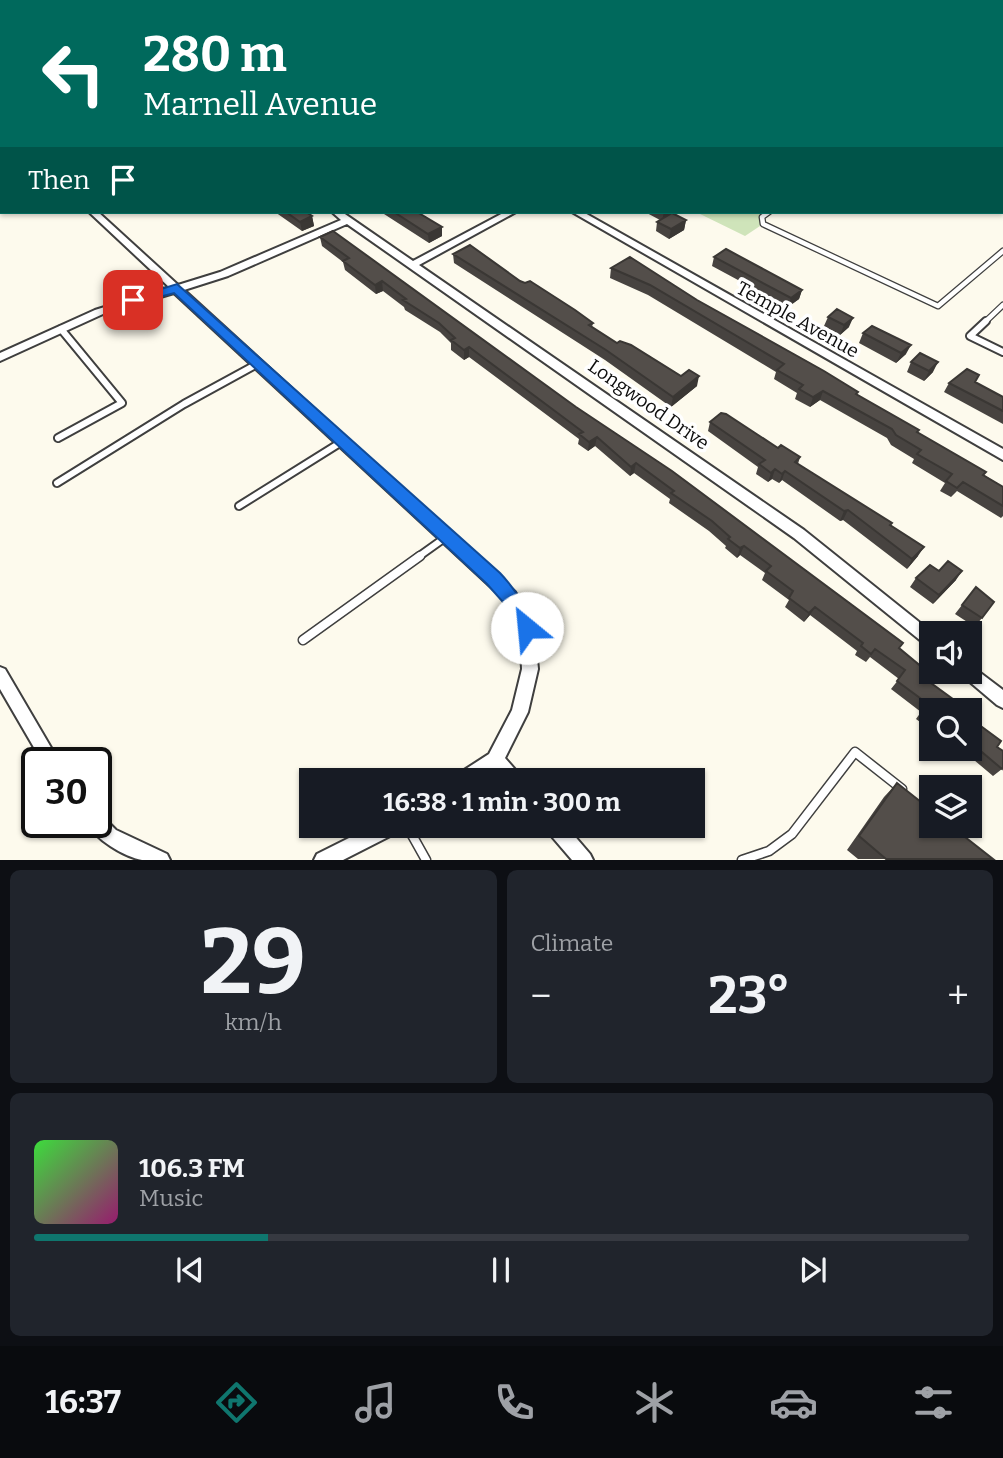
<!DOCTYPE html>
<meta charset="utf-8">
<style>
body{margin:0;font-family:Bitter,serif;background:#20242c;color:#f1f3f6;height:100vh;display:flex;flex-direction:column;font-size:26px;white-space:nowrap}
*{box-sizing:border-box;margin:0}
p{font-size:23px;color:#9ea1a6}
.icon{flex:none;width:38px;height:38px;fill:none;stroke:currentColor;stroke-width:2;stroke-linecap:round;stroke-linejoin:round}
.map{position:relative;height:860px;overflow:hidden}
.panel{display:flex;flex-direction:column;gap:10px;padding:10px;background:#0d0f14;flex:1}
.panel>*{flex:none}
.hud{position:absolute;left:0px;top:0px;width:1004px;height:214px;box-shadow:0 2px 5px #0004;background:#00695c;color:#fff;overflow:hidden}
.controls{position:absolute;left:919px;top:621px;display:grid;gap:14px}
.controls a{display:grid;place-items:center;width:63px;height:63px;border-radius:0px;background:#171b24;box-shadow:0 2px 5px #0004;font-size:35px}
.speed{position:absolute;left:21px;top:747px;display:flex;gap:14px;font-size:35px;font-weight:700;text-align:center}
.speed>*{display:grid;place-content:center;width:91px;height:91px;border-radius:50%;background:#171b24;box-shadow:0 2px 5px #0004;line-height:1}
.speed .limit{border:4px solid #111;border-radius:10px;background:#fff;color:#111}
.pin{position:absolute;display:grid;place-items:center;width:60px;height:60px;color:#fff;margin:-30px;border-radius:14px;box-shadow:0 4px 10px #0006}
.me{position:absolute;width:77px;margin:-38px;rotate:332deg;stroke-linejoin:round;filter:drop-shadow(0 0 5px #0008)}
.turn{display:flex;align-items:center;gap:24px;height:147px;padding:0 28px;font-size:32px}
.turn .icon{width:91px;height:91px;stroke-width:2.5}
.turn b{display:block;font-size:49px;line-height:60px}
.then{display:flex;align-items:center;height:66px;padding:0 28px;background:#0003;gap:14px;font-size:26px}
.big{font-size:52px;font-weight:700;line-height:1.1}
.panel .tile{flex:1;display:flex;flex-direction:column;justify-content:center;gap:10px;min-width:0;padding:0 24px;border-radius:10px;background:#20242c}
.panel .dial{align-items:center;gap:0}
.dial b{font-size:91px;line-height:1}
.song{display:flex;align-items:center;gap:21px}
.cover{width:84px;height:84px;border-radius:10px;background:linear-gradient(135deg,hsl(120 70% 55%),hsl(320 70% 35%))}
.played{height:7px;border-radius:4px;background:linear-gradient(90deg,#0f766e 25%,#363941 25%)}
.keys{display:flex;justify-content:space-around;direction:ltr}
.heat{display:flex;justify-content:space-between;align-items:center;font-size:38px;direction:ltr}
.panel .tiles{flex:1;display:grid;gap:10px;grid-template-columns:1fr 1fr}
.tile:last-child{grid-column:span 2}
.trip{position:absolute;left:299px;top:768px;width:406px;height:70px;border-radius:0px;background:#171b24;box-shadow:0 2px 5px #0004;font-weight:700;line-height:70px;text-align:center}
.tabs{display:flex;height:112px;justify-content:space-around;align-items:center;background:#090b0e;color:#9ea1a6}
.tabs .icon{width:49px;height:49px}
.tabs .active{color:#0f766e}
.tabs b{font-size:32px;color:#f1f3f6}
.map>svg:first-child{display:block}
.green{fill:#cfe4ba}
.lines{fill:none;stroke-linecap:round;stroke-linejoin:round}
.service-far2-casing{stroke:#3f3f3f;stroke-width:7}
.service-far1-casing{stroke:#3f3f3f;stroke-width:10}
.service-casing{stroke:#3f3f3f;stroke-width:11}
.minor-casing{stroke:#3f3f3f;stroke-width:4}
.secondary-casing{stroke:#2e2e2e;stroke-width:3}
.service-far2{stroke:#fff;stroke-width:4.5}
.service-far1{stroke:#fff;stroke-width:6}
.service{stroke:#fff;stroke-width:8}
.minor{fill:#fff;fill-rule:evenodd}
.secondary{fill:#f6f0af;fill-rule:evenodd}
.wall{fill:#474340}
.shaded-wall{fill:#3a3734}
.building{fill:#534e4a;stroke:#3a3734;stroke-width:2}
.route{fill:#1a73e8;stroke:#114b97;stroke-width:2}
.labels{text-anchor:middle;stroke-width:7;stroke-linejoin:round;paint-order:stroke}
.street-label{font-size:19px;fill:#0c0c0c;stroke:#fff}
</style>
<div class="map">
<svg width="1003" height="860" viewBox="0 0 1003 860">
<rect width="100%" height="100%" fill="#fdfaed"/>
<path class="green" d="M696,212H769L762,217L763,224L745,236Z"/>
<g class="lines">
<g class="service-far2-casing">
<path id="service-far2" d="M769,212L762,217L763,224L938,306L1003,251
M984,323L1003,305"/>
</g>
<g class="service-far1-casing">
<path id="service-far1" d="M986,321L970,336L1003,352
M58,438L122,403L61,329
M57,483L184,404L259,363
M239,506L343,441
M418,557L446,537"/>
</g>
<g class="service-casing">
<path id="service" d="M303,640L420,556
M407,826L426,860
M742,860L769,851L792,834L855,752L902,789"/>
</g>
<g class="minor-casing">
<path id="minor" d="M29,0H36L38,2H30Z
M197,0H204L206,2H198Z
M466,0H475L464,2Z
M663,0H671L661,2Z
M936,0L948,2H938Z
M0,124H2V130H0Z
M89,212H98L178,285L220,272L341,220L332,212H342L413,261L505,212H516L419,265L804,530L934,634H931V647L926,645L794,538L347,224L228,276L184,290L515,592L534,628L538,669L528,712L505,758L519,774L521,780H502L493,771L478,780H456L458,774L489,754L512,710L522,669L520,629L505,600L174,293L103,314L0,361V353L95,310L169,287Z
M572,212H583L1003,449V460Z
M970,665L1003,690V708L997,705L964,677L961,672H970Z
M0,667L5,669L60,763H43L0,689Z
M96,813L102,816L116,830L167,854L170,860C161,860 150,860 142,860C125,857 94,839 87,822H96Z
M373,826H401L398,832L343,860H314L317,854Z
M545,826H566L590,854L593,860H572L548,832Z"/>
</g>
<g class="secondary-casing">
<path id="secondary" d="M738,0H751L752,2H740Z"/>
</g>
<use href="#service-far2" class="service-far2"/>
<use href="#service-far1" class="service-far1"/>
<use href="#service" class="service"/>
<use href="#minor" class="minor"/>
<use href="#secondary" class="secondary"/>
</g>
<path class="wall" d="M275,212H306L312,216L314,226L302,231Z
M384,212H417L442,227V236L429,243L384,214Z
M645,212H679L674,214L686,220L684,230L669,239L656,231L657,222L660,220Z
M320,237L899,648L931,683V730L916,719L921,712L891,689L899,679L870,657L866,662L855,655L857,651L810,615L804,622L785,607L789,600L762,580L765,573L740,555L737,558L725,548L726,546L709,531L669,503L670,499L634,473L630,476L595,446L588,451L578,444L579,439L469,357L464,360L451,350V343L440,332L405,310L404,307L383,291L376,294L345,270L343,262L322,246Z
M453,254L520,281L593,323L592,327L617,343L697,386L671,407L605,360L454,263Z
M714,257L802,290L799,299L788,307L712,266Z
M611,268L697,300L857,395L918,433L986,472L984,475L1003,487V516L1001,518L957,491L951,497L940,491L945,483L912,463L914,459L891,445L887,438L820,400L810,407L795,399L797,393L774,379L776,372L648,295L610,278Z
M828,317L849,327L840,335L824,326Z
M863,333L906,354L896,363L859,343Z
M911,362L933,372L924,381L907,372Z
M975,382L1003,397V424L944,392L949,383Z
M710,422L800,457L798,464L892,523L891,525L918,556L907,569L843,520L840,521L782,480L779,483L772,479L768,482L756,474L758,467L708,431Z
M916,578L956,580L933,604L910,587Z
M976,587L994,602L975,627L955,614Z
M978,724L1002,769L993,776L961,749H970V733Z
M897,783L993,859H858L847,850L884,797Z"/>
<path class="shaded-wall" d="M664,212H679L662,221Z
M312,216L314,226L302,231L300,222Z
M686,220L684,230L669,239L671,229Z
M442,227V236L429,243L428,234Z
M382,281L383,291L376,294L375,285Z
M802,290L799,299L788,307L791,298Z
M853,318L849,327L840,335L844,325Z
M911,345L906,354L896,363L901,353Z
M469,347V357L464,360V350Z
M938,362L933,372L924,381L929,371Z
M699,376L697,386L671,407L673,397Z
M823,391L820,400L810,407L813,397Z
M597,437L595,446L588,451L589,442Z
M636,463L634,473L630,476L631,467Z
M775,469L772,479L768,482L771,473Z
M785,471L782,480L779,483L782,474Z
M848,510L843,520L840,521L844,511Z
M744,546L740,555L737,558L740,548Z
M924,547L918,556L907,569L912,559Z
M962,571L956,580L933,604L939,595Z
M815,607L810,615L804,622L809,613Z"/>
<path class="building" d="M68,0H92L93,1L71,2Z
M286,212H306L312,216L300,222Z
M394,212H417L442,227L428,234Z
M672,213L686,220L671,229L657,222Z
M333,231L576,407L672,471L903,643L899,648L935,678L931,683L961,705L957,710H931V717L923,711L928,704L897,681L905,670L875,649L871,654L861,646L863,643L815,607L809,613L789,598L793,591L766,571L771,566L744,546L740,548L728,539L730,537L712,521L671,493L674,491L636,463L631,467L597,437L589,442L579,434L583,432L469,347L464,350L451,340L455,338L439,323L403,300L406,299L382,281L375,285L343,261L349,258L320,237Z
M470,245L520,281L525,283L530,281L575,310L593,323L589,325L617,343L620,341L631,345L681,376L689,370L699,376L673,397L606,350L453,254Z
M726,249L802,290L791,298L714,257Z
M630,257L697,300L824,371L858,392L856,394L919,430L917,432L986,472L983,475L1003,487V506L963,482L957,488L946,481L952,474L917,454L921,450L896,435L892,429L823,391L813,397L799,389L803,385L777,370L784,364L650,285L611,268Z
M837,309L853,318L844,325L828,317Z
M872,326L911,345L901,353L863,333Z
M920,353L938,362L929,371L911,362Z
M967,369L979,375L975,382L1003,397V411L949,383Z
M721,413L726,414L778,448L781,445L800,457L795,462L892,523L890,525L924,547L912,559L848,510L844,511L785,471L782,474L775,469L771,473L759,464L765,460L710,422Z
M948,561L962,571L939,595L916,578L930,565L939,571Z
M976,587L994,602L982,618L962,605Z
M978,724L1001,741L997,747L1003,751V767L1002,769L970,742V736Z
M897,783L931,810V826H951L993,859H886L859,836Z"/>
<path class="route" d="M177,284L500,573C516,590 527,607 536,628L533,634L527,637L520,634L503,602L487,584L174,293L133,304L126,300Z"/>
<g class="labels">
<g class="street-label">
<text transform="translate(798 319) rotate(29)" y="7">Temple Avenue</text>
<text transform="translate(649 404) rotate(35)" y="7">Longwood Drive</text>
</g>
</g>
</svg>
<div class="controls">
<a><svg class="icon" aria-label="sound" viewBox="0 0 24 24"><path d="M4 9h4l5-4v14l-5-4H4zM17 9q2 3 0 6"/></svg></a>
<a><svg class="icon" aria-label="search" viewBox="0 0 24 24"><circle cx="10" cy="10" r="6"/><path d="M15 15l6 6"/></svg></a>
<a><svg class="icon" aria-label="layers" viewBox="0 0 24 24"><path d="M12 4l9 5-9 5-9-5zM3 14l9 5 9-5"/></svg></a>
</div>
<div class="speed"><div class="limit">30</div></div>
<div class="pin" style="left:133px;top:300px;background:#d93025"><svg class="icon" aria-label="arrive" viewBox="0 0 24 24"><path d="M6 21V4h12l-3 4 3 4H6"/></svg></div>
<svg class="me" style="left:527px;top:628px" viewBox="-20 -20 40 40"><circle r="19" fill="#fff"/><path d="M0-13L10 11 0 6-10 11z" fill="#1a73e8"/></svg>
<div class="trip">16:38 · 1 min · 300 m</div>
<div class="hud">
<div class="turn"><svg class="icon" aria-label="left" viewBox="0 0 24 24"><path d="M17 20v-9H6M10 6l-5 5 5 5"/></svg><div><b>280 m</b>Marnell Avenue</div></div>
<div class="then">Then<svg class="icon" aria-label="arrive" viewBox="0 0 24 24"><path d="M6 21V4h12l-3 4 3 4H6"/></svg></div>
</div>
</div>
<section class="panel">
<div class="tiles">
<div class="tile dial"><b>29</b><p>km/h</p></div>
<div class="tile"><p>Climate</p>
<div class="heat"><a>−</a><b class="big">23°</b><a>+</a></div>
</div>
<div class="tile">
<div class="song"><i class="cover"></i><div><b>106.3 FM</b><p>Music</p></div></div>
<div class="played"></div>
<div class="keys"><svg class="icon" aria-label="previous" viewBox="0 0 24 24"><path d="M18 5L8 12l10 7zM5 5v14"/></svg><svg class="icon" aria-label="pause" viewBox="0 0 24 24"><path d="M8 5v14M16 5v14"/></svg><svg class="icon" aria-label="next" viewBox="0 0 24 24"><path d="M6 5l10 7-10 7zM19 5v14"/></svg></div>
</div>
</div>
</section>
<nav class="tabs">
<b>16:37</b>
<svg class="icon active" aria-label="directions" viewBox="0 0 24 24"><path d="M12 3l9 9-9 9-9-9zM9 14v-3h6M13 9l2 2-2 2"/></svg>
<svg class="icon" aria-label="music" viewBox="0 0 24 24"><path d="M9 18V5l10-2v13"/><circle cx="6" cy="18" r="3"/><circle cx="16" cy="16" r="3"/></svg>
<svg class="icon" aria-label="phone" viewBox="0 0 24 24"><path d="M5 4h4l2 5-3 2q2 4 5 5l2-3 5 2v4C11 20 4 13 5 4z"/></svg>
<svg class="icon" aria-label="climate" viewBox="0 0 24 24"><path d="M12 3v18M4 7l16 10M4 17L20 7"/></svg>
<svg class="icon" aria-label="car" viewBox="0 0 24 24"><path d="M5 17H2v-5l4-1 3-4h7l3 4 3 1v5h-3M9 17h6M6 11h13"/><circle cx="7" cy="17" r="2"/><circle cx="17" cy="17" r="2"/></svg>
<svg class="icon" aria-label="filters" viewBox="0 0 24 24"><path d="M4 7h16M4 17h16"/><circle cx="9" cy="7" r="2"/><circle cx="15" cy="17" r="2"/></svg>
</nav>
